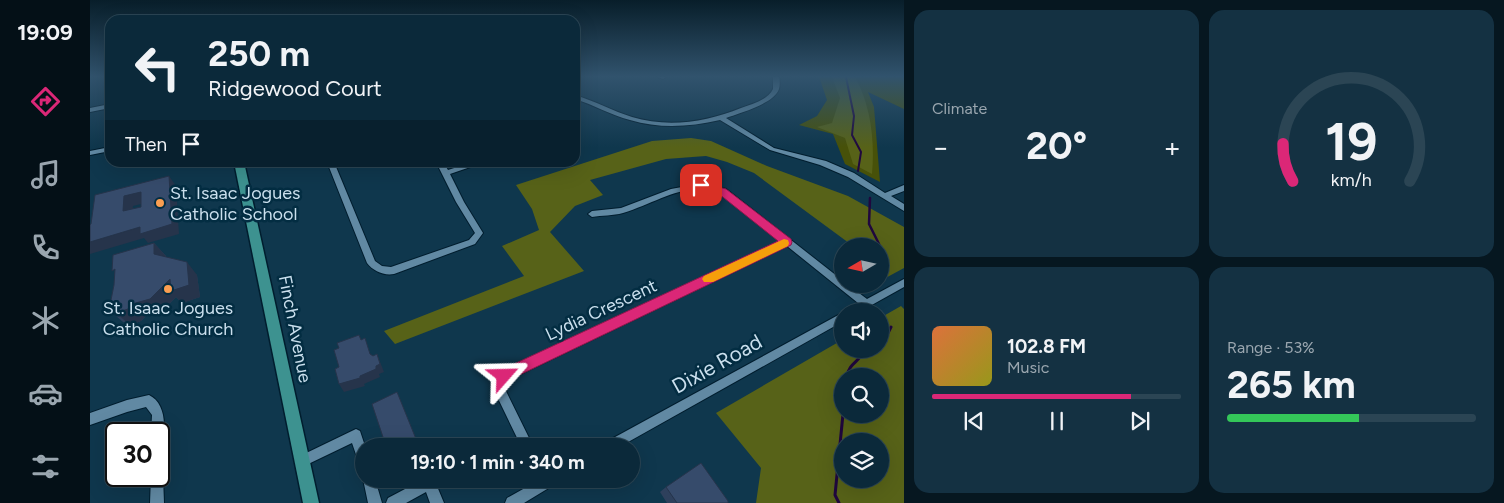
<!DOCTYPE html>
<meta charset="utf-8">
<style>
body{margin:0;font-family:Figtree,sans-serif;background:#143142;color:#f1f3f6;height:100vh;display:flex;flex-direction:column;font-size:19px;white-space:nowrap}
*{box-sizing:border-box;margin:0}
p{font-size:16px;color:#9aa6af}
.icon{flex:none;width:28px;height:28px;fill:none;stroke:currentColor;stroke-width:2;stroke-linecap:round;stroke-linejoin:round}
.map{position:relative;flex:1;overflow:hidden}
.sheet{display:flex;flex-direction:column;gap:10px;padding:10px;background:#061720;width:600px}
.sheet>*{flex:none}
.guide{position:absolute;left:15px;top:15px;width:475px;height:152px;border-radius:15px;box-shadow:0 5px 20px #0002,0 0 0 1px #2b4554;background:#0b293a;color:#f1f3f6;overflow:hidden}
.needle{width:32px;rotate:261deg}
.buttons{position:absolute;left:744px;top:238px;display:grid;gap:10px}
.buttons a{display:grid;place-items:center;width:55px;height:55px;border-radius:50%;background:#0b293a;box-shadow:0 5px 20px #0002,0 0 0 1px #2b4554;font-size:25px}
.speed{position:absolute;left:15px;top:422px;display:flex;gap:10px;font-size:25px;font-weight:700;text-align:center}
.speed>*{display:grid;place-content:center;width:65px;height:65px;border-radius:50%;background:#0b293a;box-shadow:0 5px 20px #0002,0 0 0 1px #2b4554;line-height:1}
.speed .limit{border:2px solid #111;border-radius:8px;background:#fff;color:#111}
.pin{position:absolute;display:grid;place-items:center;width:42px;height:42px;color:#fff;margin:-21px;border-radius:10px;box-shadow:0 2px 8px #0006}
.me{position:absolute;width:55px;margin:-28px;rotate:65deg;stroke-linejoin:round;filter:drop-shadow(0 0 4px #0008)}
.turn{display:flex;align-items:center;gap:18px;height:105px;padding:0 20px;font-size:22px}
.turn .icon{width:65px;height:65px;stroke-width:2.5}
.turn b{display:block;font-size:35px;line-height:42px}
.then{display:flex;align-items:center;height:48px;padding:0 20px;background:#0003;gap:10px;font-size:19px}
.big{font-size:38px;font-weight:700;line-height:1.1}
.sheet .card{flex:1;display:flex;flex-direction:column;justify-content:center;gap:8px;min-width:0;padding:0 18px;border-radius:15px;background:#143142}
.sheet .dial{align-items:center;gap:0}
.dial svg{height:130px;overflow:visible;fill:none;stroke:#2b4554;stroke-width:7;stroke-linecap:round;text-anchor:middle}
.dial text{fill:#f1f3f6;stroke:none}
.song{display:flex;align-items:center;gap:15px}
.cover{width:60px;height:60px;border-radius:8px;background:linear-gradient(135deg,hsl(20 70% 55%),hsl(60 70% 35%))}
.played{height:5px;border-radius:2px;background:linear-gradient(90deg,#db2777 80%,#2b4554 80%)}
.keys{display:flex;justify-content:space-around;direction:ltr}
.heat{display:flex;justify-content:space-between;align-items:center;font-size:28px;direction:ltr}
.charge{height:8px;border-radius:4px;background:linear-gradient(90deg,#34c759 53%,#2b4554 0)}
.sheet .tiles{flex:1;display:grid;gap:10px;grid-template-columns:repeat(2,1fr)}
.trip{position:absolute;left:265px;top:438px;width:285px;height:50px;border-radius:25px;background:#0b293a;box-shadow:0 5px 20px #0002,0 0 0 1px #2b4554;font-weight:700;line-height:50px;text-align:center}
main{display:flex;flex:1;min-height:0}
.dock{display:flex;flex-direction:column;width:90px;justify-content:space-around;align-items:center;background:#041017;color:#9aa6af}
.dock .icon{width:35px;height:35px}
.dock .active{color:#db2777}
.dock b{font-size:22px;color:#f1f3f6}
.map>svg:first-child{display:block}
.green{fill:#475109}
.forest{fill:#576218;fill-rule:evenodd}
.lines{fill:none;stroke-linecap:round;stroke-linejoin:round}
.stream-far2{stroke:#20073e;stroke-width:2}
.stream-far1{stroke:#20073e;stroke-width:2.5}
.stream{stroke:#20073e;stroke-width:3}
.minor-casing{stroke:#011d2e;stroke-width:2}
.major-casing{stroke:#011d2e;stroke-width:3}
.minor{fill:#6189a3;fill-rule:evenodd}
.major{fill:#3d9290;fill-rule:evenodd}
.wall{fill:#2e405c}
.shaded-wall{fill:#26344b}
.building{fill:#364b6b;stroke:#26344b;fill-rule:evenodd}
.route{fill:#db2777;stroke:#8e194d}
.slow{fill:#f59e0b}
.poi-dot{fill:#fb9e51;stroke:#032d42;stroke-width:2}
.labels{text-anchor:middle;stroke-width:5;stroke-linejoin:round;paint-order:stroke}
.poi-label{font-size:18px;fill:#cadfed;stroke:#032d42;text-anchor:start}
.street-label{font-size:18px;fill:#cadfed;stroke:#032d42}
.near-street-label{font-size:21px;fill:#cadfed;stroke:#032d42}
</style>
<main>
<nav class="dock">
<b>19:09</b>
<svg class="icon active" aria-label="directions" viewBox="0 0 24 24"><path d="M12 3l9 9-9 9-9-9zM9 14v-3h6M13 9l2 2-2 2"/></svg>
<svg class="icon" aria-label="music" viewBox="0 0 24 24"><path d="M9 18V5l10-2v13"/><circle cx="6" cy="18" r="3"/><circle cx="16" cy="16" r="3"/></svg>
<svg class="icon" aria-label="phone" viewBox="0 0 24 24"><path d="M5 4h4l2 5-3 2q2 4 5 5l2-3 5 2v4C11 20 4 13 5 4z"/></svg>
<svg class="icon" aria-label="climate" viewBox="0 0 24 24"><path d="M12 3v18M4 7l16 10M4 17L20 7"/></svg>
<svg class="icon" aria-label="car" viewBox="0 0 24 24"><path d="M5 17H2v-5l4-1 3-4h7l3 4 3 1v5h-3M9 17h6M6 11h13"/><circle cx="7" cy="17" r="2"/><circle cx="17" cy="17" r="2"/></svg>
<svg class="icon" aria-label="filters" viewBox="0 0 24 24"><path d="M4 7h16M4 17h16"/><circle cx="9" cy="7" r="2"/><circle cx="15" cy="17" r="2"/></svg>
</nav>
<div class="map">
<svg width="814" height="503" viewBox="0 0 814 503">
<rect width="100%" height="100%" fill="#0f374d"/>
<path class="green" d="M729,77H814V109L778,92L784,107L790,182L755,164L743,134L709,125L727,116L737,100Z"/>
<path class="forest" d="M742,77H765C781,106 785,141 782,174L763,164L755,138L727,127L742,123L750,98Z
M601,138L621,141L677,166L758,196L814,227V268L790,281V246H763L664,173L637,162L616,156L576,159L500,180L513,195L485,206L460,232L494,271L305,344L294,331L434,276L412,246L449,230L442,209L426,185L562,141Z
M811,306L814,309V503H666L671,468L626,413L752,340V349H790V318ZM752,376H790V414H752ZM752,441H790V479H752Z"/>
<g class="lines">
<path class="stream-far2" d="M756,77L764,116L762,135L771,152L768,171"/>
<path class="stream-far1" d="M780,198L779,224L790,246
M790,259V269"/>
<path class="stream" d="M790,333L797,335L801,327
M757,376C759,362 772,361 774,349
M749,503L745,495L753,414"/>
<g class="minor-casing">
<path id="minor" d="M568,77H576L573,79Z
M683,77H689C690,81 690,85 689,89C684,104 649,113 636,118L684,148L736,161L764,173L795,193L814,185V191L801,196L814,204V211L758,177L730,165L680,150L630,120C599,127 570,129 540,120C521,115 504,105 485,99V95C505,101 523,111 542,117C578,128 617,122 651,108C662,104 678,100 683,89Z
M20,104V108L0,112V108Z
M20,147V151L0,155V151Z
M237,162H244L285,261L292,266L301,267L379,240L385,233L366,202L346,162H353L358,170L383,162H395L360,174L374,202L393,233L385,244L304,274C294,276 283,271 277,263Z
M608,184L620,185L636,189L752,280V284H757L777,299L814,279V287L771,311H758L760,308L768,303L697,246L418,380L413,385L443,446H431L401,384L410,372L691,241L630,193C593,181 567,203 533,213C523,216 512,215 502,217L498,214L502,211L531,208L581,189Z
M752,313V322L531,446H514L516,442Z
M59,395C74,402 77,425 71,438L69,439V434H61L62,415L56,407L37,412L0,425V413L37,400Z
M266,429L270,431L275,446H274V468L270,466L262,443L212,467L208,465L206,461L208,457Z
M69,470L71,472L73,476L74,503H60L61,476H69Z
M274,476V479H285L292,503H278L273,479Z
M334,479H344L354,503H340L336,492L316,503H296L298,498Z
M451,479H469L467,483L434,503H415L417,498Z"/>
</g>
<g class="major-casing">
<path id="major" d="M144,162H154L229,503H213Z"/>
</g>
<use href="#minor" class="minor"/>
<use href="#major" class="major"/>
</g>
<path class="wall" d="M64,243L76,256V257L107,275L110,297L92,303L86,297L72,311L56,316L51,321L40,325L33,322L19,310L24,285L25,274Z
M576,487L638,503H577L570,492Z"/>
<path class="shaded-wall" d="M79,176L86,186L89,234L58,243L54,238L0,254V242L50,227Z
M51,192L59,202L43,206L42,221L33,211L34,196Z
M64,243L76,256V267L64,254Z
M97,262L107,275L110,297L92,303L86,297L72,311L56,316L51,321L40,325L26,313L42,304L80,279Z
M287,354L294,372L289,374L290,377L274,384L275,386L254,392L249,384L270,376L286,366Z
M317,479H332L312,488L309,483Z"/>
<path class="building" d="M79,176L82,224L50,234V227L0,242V225L1,224L5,195ZM51,192V207L33,211L34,196Z
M64,243V254L97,262L99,285L81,291L80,279L60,299L42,304L38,309L26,313L19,310L24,285L25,269L22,271L23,255Z
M269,335L271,340L275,338L280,354L283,356L287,354L290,364L286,366V369L270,376V378L249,384L245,369L249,367L244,350L249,348L247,343Z
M307,392L326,439L329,437L333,446H296L282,404Z
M611,463L638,501V503H587L576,487Z
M308,479H317L309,483Z"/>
<linearGradient id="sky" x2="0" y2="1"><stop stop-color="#081e2a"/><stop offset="0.52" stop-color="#31536d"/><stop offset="1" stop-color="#31536d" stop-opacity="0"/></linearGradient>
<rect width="814" height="147" fill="url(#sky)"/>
<path class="route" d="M607,182H611L636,189L701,239L702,242L701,245L419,380L414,382L409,380L407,376L409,371L688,241L629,194L607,187Z"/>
<path class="slow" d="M694,239L698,240L699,243L698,246L623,282H614L612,279L614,276Z"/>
<g class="poi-dot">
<circle cx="70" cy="203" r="5"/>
<circle cx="78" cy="289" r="5"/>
</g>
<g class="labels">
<g class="poi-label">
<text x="80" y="199">St. Isaac Jogues<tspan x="80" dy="21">Catholic School</tspan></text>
<text x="78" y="314" text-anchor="middle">St. Isaac Jogues<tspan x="78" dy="21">Catholic Church</tspan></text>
</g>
<g class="street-label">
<text transform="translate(511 310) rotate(-25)" y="6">Lydia Crescent</text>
<text transform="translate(205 329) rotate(79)" y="6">Finch Avenue</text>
</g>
<g class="near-street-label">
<text transform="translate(627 364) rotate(-29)" y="7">Dixie Road</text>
</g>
</g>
</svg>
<div class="buttons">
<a><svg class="needle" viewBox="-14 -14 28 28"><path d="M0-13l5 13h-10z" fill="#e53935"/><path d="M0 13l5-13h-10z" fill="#9aa6af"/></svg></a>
<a><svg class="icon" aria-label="sound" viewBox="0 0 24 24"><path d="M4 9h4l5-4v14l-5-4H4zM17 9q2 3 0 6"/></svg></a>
<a><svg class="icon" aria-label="search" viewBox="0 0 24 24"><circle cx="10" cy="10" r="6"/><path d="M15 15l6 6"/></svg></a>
<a><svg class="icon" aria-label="layers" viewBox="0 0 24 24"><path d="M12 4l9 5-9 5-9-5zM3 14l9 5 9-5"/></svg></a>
</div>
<div class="speed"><div class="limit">30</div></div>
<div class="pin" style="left:611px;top:185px;background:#d93025"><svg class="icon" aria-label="arrive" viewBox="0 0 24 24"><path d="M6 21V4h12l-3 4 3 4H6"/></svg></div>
<svg class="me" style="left:414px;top:376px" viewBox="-20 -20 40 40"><path d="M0-17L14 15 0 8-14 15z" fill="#db2777" stroke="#fff" stroke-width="4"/></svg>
<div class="trip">19:10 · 1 min · 340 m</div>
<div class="guide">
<div class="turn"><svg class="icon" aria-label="left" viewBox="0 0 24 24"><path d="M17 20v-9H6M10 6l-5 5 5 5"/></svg><div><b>250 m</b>Ridgewood Court</div></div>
<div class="then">Then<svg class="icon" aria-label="arrive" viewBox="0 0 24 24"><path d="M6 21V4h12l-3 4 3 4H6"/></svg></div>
</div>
</div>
<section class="sheet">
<div class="tiles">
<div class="card"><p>Climate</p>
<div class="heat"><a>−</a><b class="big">20°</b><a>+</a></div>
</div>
<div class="card dial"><svg viewBox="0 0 100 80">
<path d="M14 69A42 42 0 1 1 86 69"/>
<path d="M14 69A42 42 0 0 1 8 46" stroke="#db2777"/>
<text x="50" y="56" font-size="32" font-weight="700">19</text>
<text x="50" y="72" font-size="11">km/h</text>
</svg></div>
<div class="card">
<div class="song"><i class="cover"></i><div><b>102.8 FM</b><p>Music</p></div></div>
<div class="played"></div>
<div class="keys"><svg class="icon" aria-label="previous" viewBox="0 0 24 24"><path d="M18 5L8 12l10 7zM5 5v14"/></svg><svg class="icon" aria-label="pause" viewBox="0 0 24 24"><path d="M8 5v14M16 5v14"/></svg><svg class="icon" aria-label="next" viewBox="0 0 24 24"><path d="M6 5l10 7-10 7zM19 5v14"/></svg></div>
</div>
<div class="card"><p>Range · 53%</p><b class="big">265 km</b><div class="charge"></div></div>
</div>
</section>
</main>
